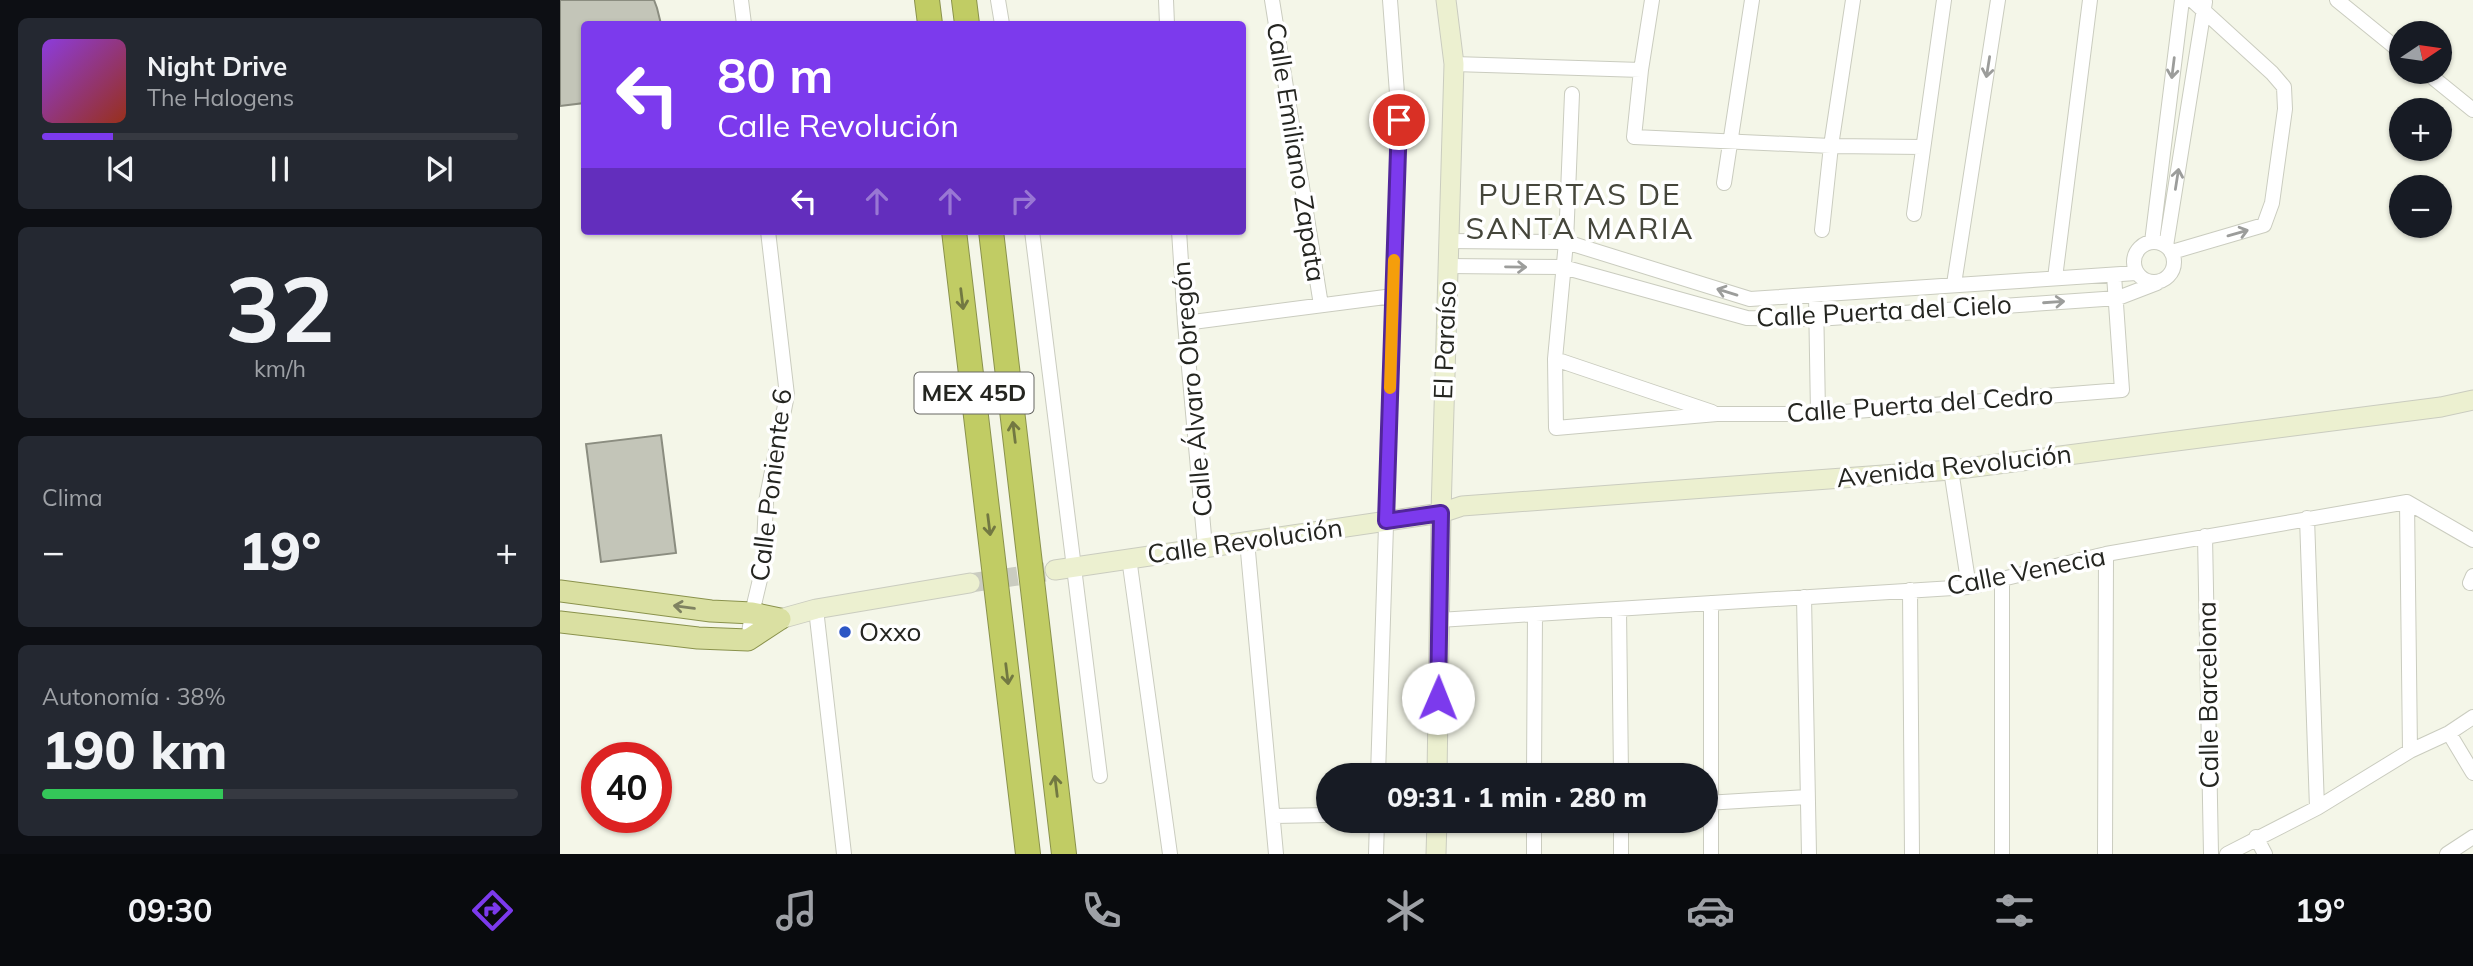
<!DOCTYPE html>
<html lang="es">
<meta charset="utf-8">
<style>
body{margin:0;font-family:Mulish,sans-serif;background:#242831;color:#f1f3f6;height:100vh;display:flex;flex-direction:column;font-size:26px;white-space:nowrap}
*{box-sizing:border-box;margin:0}
p{font-size:23px;color:#9ea1a6}
.icon{flex:none;width:38px;height:38px;fill:none;stroke:currentColor;stroke-width:2;stroke-linecap:round;stroke-linejoin:round}
.map{position:relative;flex:1;overflow:hidden}
.sheet{display:flex;flex-direction:column;gap:18px;padding:18px;background:#0d0f14;width:560px}
.sheet>*{flex:none}
.top-card{position:absolute;left:21px;top:21px;width:665px;height:214px;border-radius:7px;box-shadow:0 2px 5px #0004;background:#7c3aed;color:#fff;overflow:hidden}
.needle{width:46px;rotate:77deg}
.tools{position:absolute;left:1829px;top:21px;display:grid;gap:14px}
.tools a{display:grid;place-items:center;width:63px;height:63px;border-radius:50%;background:#171b24;box-shadow:0 2px 5px #0004;font-size:35px}
.speed{position:absolute;left:21px;top:742px;display:flex;gap:14px;font-size:35px;font-weight:700;text-align:center}
.speed>*{display:grid;place-content:center;width:91px;height:91px;border-radius:50%;background:#171b24;box-shadow:0 2px 5px #0004;line-height:1}
.speed .limit{border:10px solid #d22;background:#fff;color:#111}
.pin{position:absolute;display:grid;place-items:center;width:60px;height:60px;color:#fff;margin:-30px;border:4px solid #fff;border-radius:50%;box-shadow:0 2px 7px #0007}
.me{position:absolute;width:77px;margin:-38px;rotate:1deg;stroke-linejoin:round;filter:drop-shadow(0 0 5px #0008)}
.turn{display:flex;align-items:center;gap:24px;height:147px;padding:0 21px;font-size:32px}
.turn .icon{width:91px;height:91px;stroke-width:2.5}
.turn b{display:block;font-size:49px;line-height:60px}
.lanes{display:flex;align-items:center;height:66px;padding:0 21px;background:#0003;justify-content:center;gap:35px;direction:ltr}
.lanes .off{opacity:.35}
.big{font-size:52px;font-weight:800;line-height:1.1}
.sheet .card{flex:1;display:flex;flex-direction:column;justify-content:center;gap:10px;min-width:0;padding:0 24px;border-radius:10px;background:#242831}
.sheet .dial{align-items:center;gap:0}
.dial b{font-size:91px;line-height:1}
.song{display:flex;align-items:center;gap:21px}
.cover{width:84px;height:84px;border-radius:10px;background:linear-gradient(135deg,hsl(270 70% 55%),hsl(10 70% 35%))}
.played{height:7px;border-radius:4px;background:linear-gradient(90deg,#7c3aed 15%,#363941 15%)}
.keys{display:flex;justify-content:space-around;direction:ltr}
.heat{display:flex;justify-content:space-between;align-items:center;font-size:38px;direction:ltr}
.charge{height:10px;border-radius:5px;background:linear-gradient(90deg,#34c759 38%,#363941 0)}
.trip{position:absolute;left:756px;top:763px;width:402px;height:70px;border-radius:35px;background:#171b24;box-shadow:0 2px 5px #0004;font-weight:800;line-height:70px;text-align:center}
.dock{display:flex;height:112px;justify-content:space-around;align-items:center;background:#090b0e;color:#9ea1a6}
.dock .icon{width:49px;height:49px}
.dock .on{color:#7c3aed}
.dock b{font-size:32px;color:#f1f3f6}
main{display:flex;flex:1;min-height:0}
.map>svg:first-child{display:block}
.building{fill:#c3c5b8;stroke:#8b8d80;stroke-width:2}
.lines{fill:none;stroke-linecap:round;stroke-linejoin:round}
.secondary-tunnel{stroke:#caccc0;stroke-width:19;stroke-dasharray:19 10;stroke-linecap:butt}
.street-casing{stroke:#caccbf;stroke-width:16}
.secondary-casing{stroke:#caccbf;stroke-width:21}
.primary-casing{stroke:#8a924c;stroke-width:23}
.highway-casing{stroke:#8a924c;stroke-width:26}
.street{stroke:#fff;stroke-width:14}
.secondary{stroke:#ecf0d0;stroke-width:19}
.primary{stroke:#dae0a2;stroke-width:21}
.highway{stroke:#c1cc64;stroke-width:24}
.oneway{stroke:#9c9d9b}
.oneway2{stroke:#727842}
.oneway3{stroke:#7f8261}
.route-casing{stroke:#51269a;stroke-width:18}
.route{stroke:#7c3aed;stroke-width:12}
.slow{stroke:#f59e0b;stroke-width:12}
.poi-dot{fill:#2c56c5;stroke:#fff;stroke-width:2.5}
.labels{text-anchor:middle;stroke-width:7;stroke-linejoin:round;paint-order:stroke}
.shield{fill:#fff;stroke:#666663;stroke-width:2}
.shield-label{font-size:24px;font-weight:bold;fill:#242520}
.street-label{font-size:26px;fill:#242520;stroke:#fff}
.poi-label{font-size:26px;fill:#242520;stroke:#fff;text-anchor:start}
.quarter-label{font-size:30px;letter-spacing:2px;fill:#45463b;stroke:#fff}
</style>
<main>
<section class="sheet">
<div class="card">
<div class="song"><i class="cover"></i><div><b>Night Drive</b><p>The Halogens</p></div></div>
<div class="played"></div>
<div class="keys"><svg class="icon" aria-label="previous" viewBox="0 0 24 24"><path d="M18 5L8 12l10 7zM5 5v14"/></svg><svg class="icon" aria-label="pause" viewBox="0 0 24 24"><path d="M8 5v14M16 5v14"/></svg><svg class="icon" aria-label="next" viewBox="0 0 24 24"><path d="M6 5l10 7-10 7zM19 5v14"/></svg></div>
</div>
<div class="card dial"><b>32</b><p>km/h</p></div>
<div class="card"><p>Clima</p>
<div class="heat"><a>−</a><b class="big">19°</b><a>+</a></div>
</div>
<div class="card"><p>Autonomía · 38%</p><b class="big">190 km</b><div class="charge"></div></div>
</section>
<div class="map">
<svg width="1913" height="854" viewBox="0 0 1913 854">
<rect width="100%" height="100%" fill="#f4f6e8"/>
<path class="building" d="M0,0H94L97,8L101,24H24V103L0,106Z
M101,435L116,553L41,562L26,444Z"/>
<g class="lines">
<path class="secondary-tunnel" d="M410,583L485,572"/>
<g class="street-casing">
<path id="street" d="M181,0L184,24
M438,0L442,24
M606,0L607,24
M712,0L761,305
M1092,0L1081,70L1074,137L1271,146L1363,147
M1777,0L1841,52
M894,64L1081,70
M1866,72L1913,110
M1012,94L1006,242L995,359L996,428L1157,414H1258L1562,390L1554,275
M1164,183L1192,0
M1354,214L1384,0
M1262,230L1271,146L1293,0
M472,231L540,776
M619,231L625,323L645,547
M888,241L1006,242L1190,299L1576,273
M1592,242L1622,0
M1574 262a20 20 0 1 1 40 0a20 20 0 1 1-40 0Z
M1606,246L1645,2
M1612,252L1704,225L1712,203L1725,109L1724,87L1712,73L1632,0
M887,266L1003,267L1187,318L1257,319L1558,298L1597,283
M1495,278L1530,0
M1394,284L1438,0
M1256,296L1258,414
M625,323L833,296
M995,359L1152,412
M1391,470L1409,587
M1847,502L1850,751
M1747,518L1757,808
M1645,536L1651,854
M687,541L716,854
M569,558L610,854
M1910,583L1913,576
M1350,590L1352,854
M1244,597L1249,854
M256,609L284,854
M1059,609L1061,775
M879,620L1409,587L1546,554L1847,502L1913,540
M188,640L192,613L203,567L206,502L227,395L208,231
M1889,733L1913,773
M818,775L839,120L830,0
M974,775L975,614
M1146,803L1247,797
M714,816L768,815
M974,821V854
M1061,821V854
M1696,837L1705,854
M816,854L817,821
M1151,854V603
M1442,854V579
M1545,854L1546,554
M1667,854L1757,808L1850,751L1889,733L1913,717
M1887,854L1913,837"/>
</g>
<g class="secondary-casing">
<path id="secondary" d="M495,570L881,513L902,506L1391,470L1881,407L1913,400
M220,619L256,609L410,583
M877,775L881,513L894,64L886,0
M876,854L877,821"/>
</g>
<g class="primary-casing">
<path id="primary" d="M0,591L151,611L192,613L220,619
M0,622L138,638L188,640L220,619"/>
</g>
<g class="highway-casing">
<path id="highway" d="M367,0L370,24
M404,0L407,24
M394,231L468,854
M431,231L504,854"/>
</g>
<use href="#street" class="street"/>
<use href="#secondary" class="secondary"/>
<use href="#primary" class="primary"/>
<use href="#highway" class="highway"/>
</g>
<defs><path id="oneway-shaft" d="M-6 0H5M1.5-3L5.5 0L1.5 3" fill="none" stroke-width="1.6" stroke-linecap="round" stroke-linejoin="round" transform="scale(1.75)"/></defs>
<g class="oneway">
<use href="#oneway-shaft" transform="translate(1428 67) rotate(99)"/>
<use href="#oneway-shaft" transform="translate(1613 68) rotate(97)"/>
<use href="#oneway-shaft" transform="translate(1617 179) rotate(-81)"/>
<use href="#oneway-shaft" transform="translate(1678 233) rotate(-16)"/>
<use href="#oneway-shaft" transform="translate(956 267) rotate(1)"/>
<use href="#oneway-shaft" transform="translate(1167 292) rotate(-163)"/>
<use href="#oneway-shaft" transform="translate(1494 302) rotate(-4)"/>
</g>
<g class="oneway2">
<use href="#oneway-shaft" transform="translate(402 299) rotate(83)"/>
<use href="#oneway-shaft" transform="translate(454 432) rotate(-97)"/>
<use href="#oneway-shaft" transform="translate(429 525) rotate(83)"/>
<use href="#oneway-shaft" transform="translate(447 674) rotate(83)"/>
<use href="#oneway-shaft" transform="translate(496 786) rotate(-97)"/>
</g>
<use class="oneway3" href="#oneway-shaft" transform="translate(124 607) rotate(-172)"/>
<g class="lines">
<g class="route-casing">
<path id="route" d="M839,120L826,521L881,513L878,698"/>
</g>
<use href="#route" class="route"/>
<path class="slow" d="M830,388L834,260"/>
</g>
<circle class="poi-dot" cx="285" cy="632" r="7"/>
<g class="labels">
<rect class="shield" x="354.5" y="372.5" width="119" height="41" rx="5"/>
<g class="shield-label">
<text x="414" y="401">MEX 45D</text>
</g>
<g class="street-label">
<text transform="translate(736 152) rotate(81)" y="9">Calle Emiliano Zapata</text>
<text transform="translate(1324 311) rotate(-3)" y="9">Calle Puerta del Cielo</text>
<text transform="translate(885 340) rotate(-88)" y="9">El Paraíso</text>
<text transform="translate(632 389) rotate(-95)" y="9">Calle Álvaro Obregón</text>
<text transform="translate(1360 404) rotate(-4)" y="9">Calle Puerta del Cedro</text>
<text transform="translate(1394 466) rotate(-6)" y="9">Avenida Revolución</text>
<text transform="translate(211 485) rotate(-83)" y="9">Calle Poniente 6</text>
<text transform="translate(685 541) rotate(-8)" y="9">Calle Revolución</text>
<text transform="translate(1466 571) rotate(-11)" y="9">Calle Venecia</text>
<text transform="translate(1648 695) rotate(-91)" y="9">Calle Barcelona</text>
</g>
<g class="poi-label">
<text x="299" y="641">Oxxo</text>
</g>
<g class="quarter-label">
<text x="1020" y="205">PUERTAS DE<tspan x="1020" dy="34">SANTA MARIA</tspan></text>
</g>
</g>
</svg>
<div class="tools">
<a><svg class="needle" viewBox="-14 -14 28 28"><path d="M0-13l5 13h-10z" fill="#e53935"/><path d="M0 13l5-13h-10z" fill="#9ea1a6"/></svg></a>
<a>+</a>
<a>−</a>
</div>
<div class="speed"><div class="limit">40</div></div>
<div class="pin" style="left:839px;top:120px;background:#d93025"><svg class="icon" aria-label="arrive" viewBox="0 0 24 24"><path d="M6 21V4h12l-3 4 3 4H6"/></svg></div>
<svg class="me" style="left:878px;top:698px" viewBox="-20 -20 40 40"><circle r="19" fill="#fff"/><path d="M0-13L10 11 0 6-10 11z" fill="#7c3aed"/></svg>
<div class="trip">09:31 · 1 min · 280 m</div>
<div class="top-card">
<div class="turn"><svg class="icon" aria-label="left" viewBox="0 0 24 24"><path d="M17 20v-9H6M10 6l-5 5 5 5"/></svg><div><b>80 m</b>Calle Revolución</div></div>
<div class="lanes"><svg class="icon" aria-label="left" viewBox="0 0 24 24"><path d="M17 20v-9H6M10 6l-5 5 5 5"/></svg><svg class="icon off" aria-label="ahead" viewBox="0 0 24 24"><path d="M12 20V5M6 11l6-6 6 6"/></svg><svg class="icon off" aria-label="ahead" viewBox="0 0 24 24"><path d="M12 20V5M6 11l6-6 6 6"/></svg><svg class="icon off" aria-label="right" viewBox="0 0 24 24"><path d="M7 20v-9h11M14 6l5 5-5 5"/></svg></div>
</div>
</div>
</main>
<nav class="dock">
<b>09:30</b>
<svg class="icon on" aria-label="directions" viewBox="0 0 24 24"><path d="M12 3l9 9-9 9-9-9zM9 14v-3h6M13 9l2 2-2 2"/></svg>
<svg class="icon" aria-label="music" viewBox="0 0 24 24"><path d="M9 18V5l10-2v13"/><circle cx="6" cy="18" r="3"/><circle cx="16" cy="16" r="3"/></svg>
<svg class="icon" aria-label="phone" viewBox="0 0 24 24"><path d="M5 4h4l2 5-3 2q2 4 5 5l2-3 5 2v4C11 20 4 13 5 4z"/></svg>
<svg class="icon" aria-label="climate" viewBox="0 0 24 24"><path d="M12 3v18M4 7l16 10M4 17L20 7"/></svg>
<svg class="icon" aria-label="car" viewBox="0 0 24 24"><path d="M5 17H2v-5l4-1 3-4h7l3 4 3 1v5h-3M9 17h6M6 11h13"/><circle cx="7" cy="17" r="2"/><circle cx="17" cy="17" r="2"/></svg>
<svg class="icon" aria-label="filters" viewBox="0 0 24 24"><path d="M4 7h16M4 17h16"/><circle cx="9" cy="7" r="2"/><circle cx="15" cy="17" r="2"/></svg>
<b>19°</b>
</nav>
